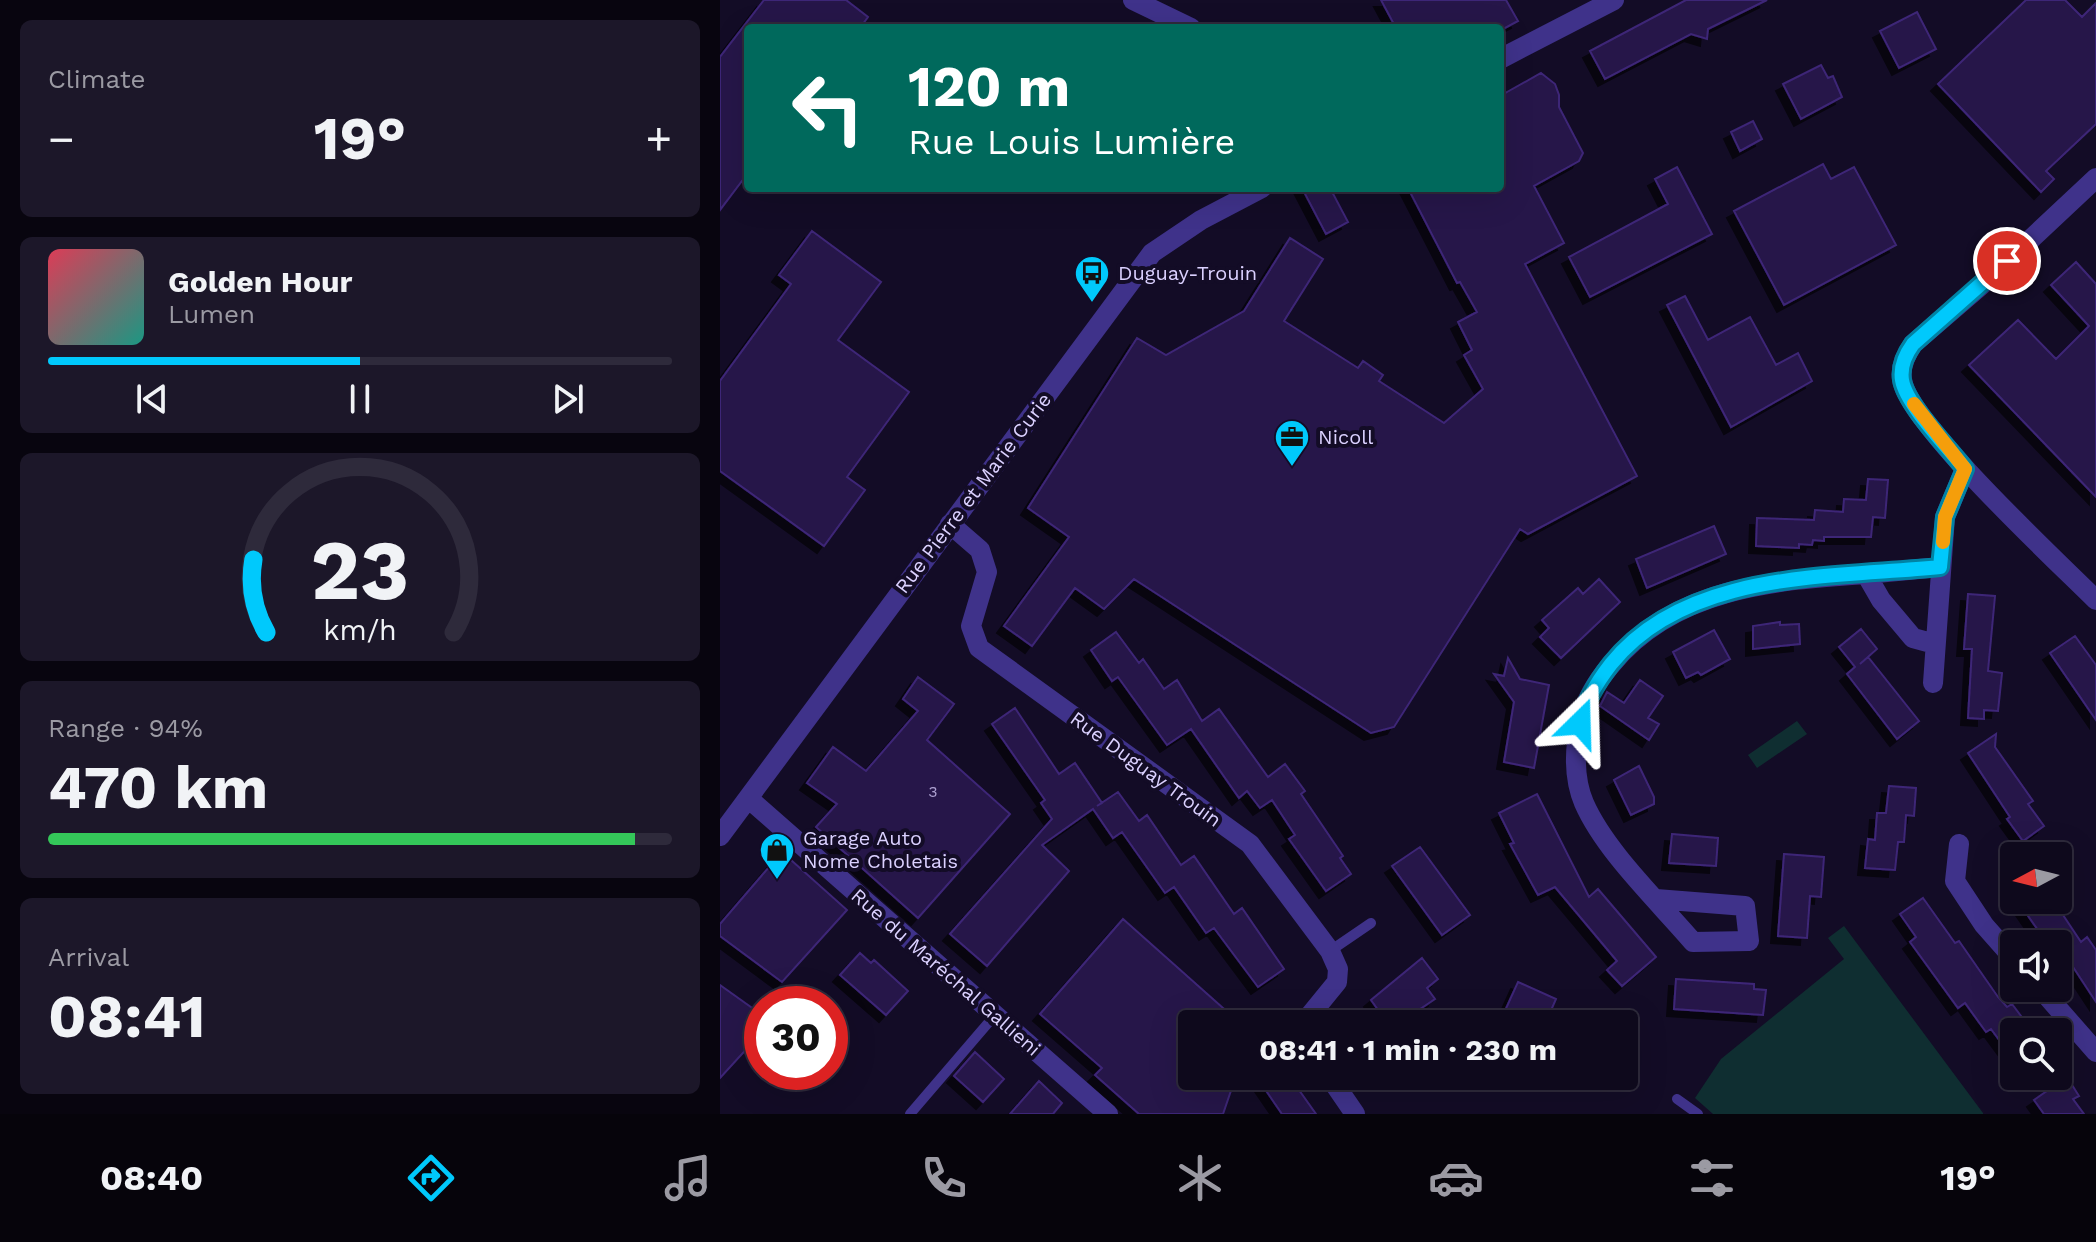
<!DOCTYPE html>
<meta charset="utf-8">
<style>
body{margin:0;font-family:"Work Sans",sans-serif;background:#1c1729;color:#f1f3f6;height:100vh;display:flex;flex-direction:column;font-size:30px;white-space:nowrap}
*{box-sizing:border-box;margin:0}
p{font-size:26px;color:#9b9aa3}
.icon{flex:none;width:44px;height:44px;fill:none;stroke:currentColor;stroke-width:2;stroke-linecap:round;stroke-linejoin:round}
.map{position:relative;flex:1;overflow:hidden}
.side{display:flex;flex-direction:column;gap:20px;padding:20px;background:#08050f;width:720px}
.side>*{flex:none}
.guide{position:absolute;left:24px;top:24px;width:760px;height:168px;border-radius:8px;box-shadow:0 8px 32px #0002,0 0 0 2px #2e2a3b;background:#00695c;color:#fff;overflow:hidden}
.needle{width:52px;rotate:263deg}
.buttons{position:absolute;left:1280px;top:842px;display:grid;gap:16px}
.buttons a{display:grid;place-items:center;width:72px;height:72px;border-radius:8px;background:#0e091c;box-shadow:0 8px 32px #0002,0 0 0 2px #2e2a3b;font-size:40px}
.speed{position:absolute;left:24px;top:986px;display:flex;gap:16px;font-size:40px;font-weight:700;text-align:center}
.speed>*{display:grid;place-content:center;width:104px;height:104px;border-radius:50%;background:#0e091c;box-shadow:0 8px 32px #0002,0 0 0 2px #2e2a3b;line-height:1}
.speed .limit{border:12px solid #d22;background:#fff;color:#111}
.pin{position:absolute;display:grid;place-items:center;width:68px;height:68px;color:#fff;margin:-34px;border:4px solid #fff;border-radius:50%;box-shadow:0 2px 8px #0007}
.me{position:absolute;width:88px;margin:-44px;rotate:22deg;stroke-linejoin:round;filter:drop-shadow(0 0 6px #0008)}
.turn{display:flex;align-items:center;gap:28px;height:168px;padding:0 32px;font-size:36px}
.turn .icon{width:104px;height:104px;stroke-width:2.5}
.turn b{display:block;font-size:56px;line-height:68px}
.big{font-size:60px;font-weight:700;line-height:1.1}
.side .card{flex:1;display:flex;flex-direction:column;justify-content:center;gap:12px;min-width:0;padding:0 28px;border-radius:12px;background:#1c1729}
.side .dial{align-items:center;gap:0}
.dial svg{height:208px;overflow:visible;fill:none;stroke:#2e2a3b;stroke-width:7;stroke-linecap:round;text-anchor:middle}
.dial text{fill:#f1f3f6;stroke:none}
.song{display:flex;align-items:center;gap:24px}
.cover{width:96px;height:96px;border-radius:12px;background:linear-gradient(135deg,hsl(350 70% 55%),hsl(170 70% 35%))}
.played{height:8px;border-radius:4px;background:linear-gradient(90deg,#00c9fc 50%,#2e2a3b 50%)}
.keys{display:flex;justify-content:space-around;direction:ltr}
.heat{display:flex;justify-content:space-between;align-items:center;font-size:44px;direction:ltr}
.charge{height:12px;border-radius:6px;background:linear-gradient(90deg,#34c759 94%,#2e2a3b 0)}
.trip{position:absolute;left:458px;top:1010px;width:460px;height:80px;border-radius:8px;background:#0e091c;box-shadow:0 8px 32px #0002,0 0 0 2px #2e2a3b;font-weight:700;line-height:80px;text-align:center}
.tab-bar{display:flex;height:128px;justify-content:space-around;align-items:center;background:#06040b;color:#9b9aa3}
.tab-bar .icon{width:56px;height:56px}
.tab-bar .selected{color:#00c9fc}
.tab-bar b{font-size:36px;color:#f1f3f6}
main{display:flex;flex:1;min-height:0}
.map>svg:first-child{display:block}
.green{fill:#0f2e31}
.building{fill:#261649;stroke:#3e2677;stroke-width:2;filter:url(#shadow)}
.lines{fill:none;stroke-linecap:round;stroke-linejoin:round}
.lane{stroke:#3f328a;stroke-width:10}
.street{stroke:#3f328a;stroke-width:20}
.route-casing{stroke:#0083a4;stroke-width:20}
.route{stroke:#00c9fc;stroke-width:14}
.slow{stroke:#f59e0b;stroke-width:14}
.labels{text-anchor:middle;stroke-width:8;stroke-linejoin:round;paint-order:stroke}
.number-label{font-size:16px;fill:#aea2d2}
.poi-label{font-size:20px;fill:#dbd1ff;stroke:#130c26;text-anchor:start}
.street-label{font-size:20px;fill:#dbd1ff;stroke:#130c26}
</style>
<main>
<section class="side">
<div class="card"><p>Climate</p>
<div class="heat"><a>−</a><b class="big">19°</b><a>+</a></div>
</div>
<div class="card">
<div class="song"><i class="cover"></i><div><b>Golden Hour</b><p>Lumen</p></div></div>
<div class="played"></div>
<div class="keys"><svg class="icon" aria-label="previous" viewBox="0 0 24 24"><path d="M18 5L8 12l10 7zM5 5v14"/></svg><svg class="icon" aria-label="pause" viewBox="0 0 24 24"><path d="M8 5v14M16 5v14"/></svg><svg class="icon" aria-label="next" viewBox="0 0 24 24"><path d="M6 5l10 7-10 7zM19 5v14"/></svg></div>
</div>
<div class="card dial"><svg viewBox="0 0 100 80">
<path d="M14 69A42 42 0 1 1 86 69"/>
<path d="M14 69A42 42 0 0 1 9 41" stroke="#00c9fc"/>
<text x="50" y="56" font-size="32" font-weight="700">23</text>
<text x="50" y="72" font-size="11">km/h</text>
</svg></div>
<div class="card"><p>Range · 94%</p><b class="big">470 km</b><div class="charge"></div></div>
<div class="card"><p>Arrival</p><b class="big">08:41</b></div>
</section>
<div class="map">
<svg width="1376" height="1114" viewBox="0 0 1376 1114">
<defs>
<filter id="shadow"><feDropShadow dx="-7" dy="7" stdDeviation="0" flood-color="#0009"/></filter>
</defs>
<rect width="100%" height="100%" fill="#130c26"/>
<path class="green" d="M1077,721L1087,734L1037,768L1028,755Z
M1124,926L1263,1113V1114H993L975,1098L1001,1059L1124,959L1108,938Z"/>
<path class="building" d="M44,0H126L148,17L140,28H28V173L0,210V57Z
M661,0H786L798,21L785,28H676Z
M966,0H1047L988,29L987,39L971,34L885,79L870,51Z
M1306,0H1345L1362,17L1376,3V124L1326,171L1334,179L1321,192L1218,84Z
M1197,12L1216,49L1179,68L1160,31Z
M1101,65L1108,78L1113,76L1122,97L1081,119L1063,84Z
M821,73L835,84L839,95V107L863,153L859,161L814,186L844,243L805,264L917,476L808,534L800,529L674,727L651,733L414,579L384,609L355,588L312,646L284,626L349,537L308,508L417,338L446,355L524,311L570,238L603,259L564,321L638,368L643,361L663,375L659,381L724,423L763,389L744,355L752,350L738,322L757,312L740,282L737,283L688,188H780V96Z
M1033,121L1042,139L1020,151L1011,132Z
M1103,164L1111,179L1134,167L1176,245L1064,305L1014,211Z
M957,167L992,234L870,297L849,257L948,204L935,179Z
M582,188H610L628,222L606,234Z
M92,231L161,282L118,340L189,392L127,477L145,490L104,546L0,471V381L71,284L59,275Z
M1356,262L1376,284V497L1249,365L1298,320L1336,359L1369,326L1331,285Z
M965,296L988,340L1030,317L1056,365L1078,353L1092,381L1011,427L947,305Z
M1148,479L1168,480L1165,518L1153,517L1151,537H1104V541L1093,540L1092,545L1079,544V548L1036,546L1037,518L1094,520L1095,510L1123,512L1124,499L1146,500Z
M994,526L1006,554L927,588L916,559Z
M879,579L900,602L841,658L820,637L829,628L822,620L858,588L863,594Z
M1248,594L1275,596L1268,671L1282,673L1278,711L1264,710V719L1248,718L1252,649H1244Z
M1060,622V625L1079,624L1080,644L1033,649V626Z
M1141,629L1157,649L1140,664L1148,657L1199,721L1177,739L1127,674L1135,667L1119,647Z
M994,630L1010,659L981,675L978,672L966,678L953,652Z
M396,632L419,663L423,659L444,689L457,680L482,721L499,709L548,777L565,764L585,791L581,794L623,856L620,858L631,874L606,891L569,839L575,835L552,800L540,808L527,791L519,798L471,729L447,745L398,677L392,681L371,650Z
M1355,636L1376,665V720L1330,653Z
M788,658L800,679L829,685L814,768L784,762L794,702L774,674L784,676Z
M198,677L234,704L207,740L290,814L198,918L96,827L117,804L87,783L113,747L146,771L198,711L183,699Z
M920,680L943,696L928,718L939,724L929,740L880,706L887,692L904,703Z
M295,708L339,774L355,763L382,803L377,806L398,792L419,821L427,815L461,865L474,856L514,914L522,908L564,969L538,987L494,928L486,933L454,887L445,893L402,832L393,838L373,809L322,845L349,871L267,966L230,934L332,819L321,803L325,800L272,724Z
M1276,734L1275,747L1313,801L1308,804L1324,826L1303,841L1287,819L1290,817L1248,753Z
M919,766L934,797V804L911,815L894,780Z
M1169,786L1196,788L1194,816L1186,815L1184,842H1178L1175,870L1145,868L1148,839L1155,840L1157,813H1166Z
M817,794L869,897L878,889L936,957L902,986L887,970L897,961L835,887L818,895L790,844L794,843L779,813Z
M952,834L998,838L996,866L949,863Z
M700,847L750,915L722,935L672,866Z
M62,852L127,910L62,982L0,936V924Z
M1064,854L1104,857L1101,897L1090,896L1087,938L1058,936Z
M1203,898L1235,943L1239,941L1278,997L1287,1007L1292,1004L1313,1032H1294V1060L1271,1029L1266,1032L1245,1003L1238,1008L1190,942L1196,937L1180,914Z
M1297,900H1333L1361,942L1367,937L1376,950V1002L1338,944L1326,929L1320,933Z
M403,919L521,1024H472V1076H516L503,1114H419L375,1075L382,1068L320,1014Z
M140,953L151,963L154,960L188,991L166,1015L120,975Z
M702,958L718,979L707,988L715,999L678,1024H668L651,1000Z
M956,979L1034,984V989L1046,990L1043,1015L954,1009Z
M798,982L836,999L825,1024H779Z
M0,985L42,1015V1032L0,1078Z
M255,1052L284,1079L263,1102L234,1076Z
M536,1076H569L596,1114H562Z
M1347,1077L1359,1096L1353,1099L1364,1114H1324L1314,1100Z
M319,1081L342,1103L333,1114H290Z"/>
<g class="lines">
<path class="lane" d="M610,951L651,923
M957,1099L978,1114
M190,1114L275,1015"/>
<path class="street" d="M413,0L471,28
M780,59L894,0
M1376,178L1265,282L1193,344C1186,355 1180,366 1182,379C1186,421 1339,563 1376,600
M230,524L260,550L267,572L251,626L259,648L530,844L610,951L618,969L617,982L586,1020V1024
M1215,644L1193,638L1161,600L1146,574L1220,567
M1213,683L1225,517L1245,469
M28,798L388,1114
M0,836L432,253L481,220L542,188
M1239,844L1235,881L1264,925L1294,959
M936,899L1025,906L1029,941L973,942C938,901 885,851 864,803C853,777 855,745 861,719C866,699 877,681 890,666C952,588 1054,580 1146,574
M1320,988L1376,1052
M609,1076L635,1114"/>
</g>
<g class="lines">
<g class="route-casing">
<path id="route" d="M860,723C865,701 877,682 891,664C966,570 1111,578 1220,567L1225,517L1245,469C1229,448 1186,405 1182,380C1180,367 1185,355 1193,344L1287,261"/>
</g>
<use href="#route" class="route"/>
<path class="slow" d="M1194,404L1245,469L1225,517L1223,542"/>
</g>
<defs>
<g id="bus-pin" transform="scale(1.8)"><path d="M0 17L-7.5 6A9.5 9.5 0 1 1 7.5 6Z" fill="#00c9fc" stroke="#130c26"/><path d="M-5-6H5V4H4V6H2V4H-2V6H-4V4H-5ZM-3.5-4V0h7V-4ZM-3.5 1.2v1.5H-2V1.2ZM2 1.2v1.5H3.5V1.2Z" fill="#111"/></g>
<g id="office-pin" transform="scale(1.8)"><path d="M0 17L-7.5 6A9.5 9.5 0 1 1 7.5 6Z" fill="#00c9fc" stroke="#130c26"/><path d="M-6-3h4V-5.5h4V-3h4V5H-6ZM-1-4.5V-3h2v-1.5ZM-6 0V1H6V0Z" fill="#111"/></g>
<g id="shop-pin" transform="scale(1.8)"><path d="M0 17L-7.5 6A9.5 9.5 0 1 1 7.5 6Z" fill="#00c9fc" stroke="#130c26"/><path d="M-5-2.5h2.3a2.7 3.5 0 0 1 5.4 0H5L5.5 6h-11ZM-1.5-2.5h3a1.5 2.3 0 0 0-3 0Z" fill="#111"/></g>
</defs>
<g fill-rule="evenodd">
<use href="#bus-pin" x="372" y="273"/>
<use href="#office-pin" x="572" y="437"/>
<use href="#shop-pin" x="57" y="850"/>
</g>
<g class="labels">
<g class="number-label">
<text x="213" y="797">3</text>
</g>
<g class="poi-label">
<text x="398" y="280">Duguay-Trouin</text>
<text x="598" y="444">Nicoll</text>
<text x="83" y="845">Garage Auto<tspan x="83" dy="23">Nome Choletais</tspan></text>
</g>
<g class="street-label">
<text transform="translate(253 493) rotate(-53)" y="7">Rue Pierre et Marie Curie</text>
<text transform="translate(426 769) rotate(36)" y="7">Rue Duguay Trouin</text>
<text transform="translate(226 972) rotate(41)" y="7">Rue du Maréchal Gallieni</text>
</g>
</g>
</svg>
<div class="buttons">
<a><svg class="needle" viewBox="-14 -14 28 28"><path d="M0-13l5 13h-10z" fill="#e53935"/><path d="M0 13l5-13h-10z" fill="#9b9aa3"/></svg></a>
<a><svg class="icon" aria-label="sound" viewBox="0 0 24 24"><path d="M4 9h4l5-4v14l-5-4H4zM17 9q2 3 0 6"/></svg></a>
<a><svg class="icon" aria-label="search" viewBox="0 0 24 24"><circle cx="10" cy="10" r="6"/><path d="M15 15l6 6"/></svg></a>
</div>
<div class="speed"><div class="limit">30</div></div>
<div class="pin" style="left:1287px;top:261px;background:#d93025"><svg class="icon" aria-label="arrive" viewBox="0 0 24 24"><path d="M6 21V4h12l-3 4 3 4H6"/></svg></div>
<svg class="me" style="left:860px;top:723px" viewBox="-20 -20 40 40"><path d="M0-17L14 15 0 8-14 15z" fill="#00c9fc" stroke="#fff" stroke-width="4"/></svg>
<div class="trip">08:41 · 1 min · 230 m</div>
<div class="guide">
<div class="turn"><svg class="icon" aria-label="left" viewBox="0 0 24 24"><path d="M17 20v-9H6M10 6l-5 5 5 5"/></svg><div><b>120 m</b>Rue Louis Lumière</div></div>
</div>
</div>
</main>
<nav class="tab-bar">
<b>08:40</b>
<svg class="icon selected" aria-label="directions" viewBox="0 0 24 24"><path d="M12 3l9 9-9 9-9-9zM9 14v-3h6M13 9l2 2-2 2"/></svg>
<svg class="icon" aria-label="music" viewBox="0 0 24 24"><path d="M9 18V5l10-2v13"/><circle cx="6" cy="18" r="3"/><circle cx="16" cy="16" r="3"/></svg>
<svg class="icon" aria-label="phone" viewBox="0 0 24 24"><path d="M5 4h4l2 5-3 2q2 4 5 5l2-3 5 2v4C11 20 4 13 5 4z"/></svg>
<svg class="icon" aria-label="climate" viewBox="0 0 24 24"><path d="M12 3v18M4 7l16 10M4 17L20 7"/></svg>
<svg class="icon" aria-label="car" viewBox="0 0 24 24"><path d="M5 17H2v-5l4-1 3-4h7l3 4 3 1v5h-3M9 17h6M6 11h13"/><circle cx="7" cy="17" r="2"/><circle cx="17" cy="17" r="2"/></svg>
<svg class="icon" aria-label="filters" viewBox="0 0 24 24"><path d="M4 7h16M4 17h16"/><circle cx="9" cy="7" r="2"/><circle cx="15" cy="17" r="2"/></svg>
<b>19°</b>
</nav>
